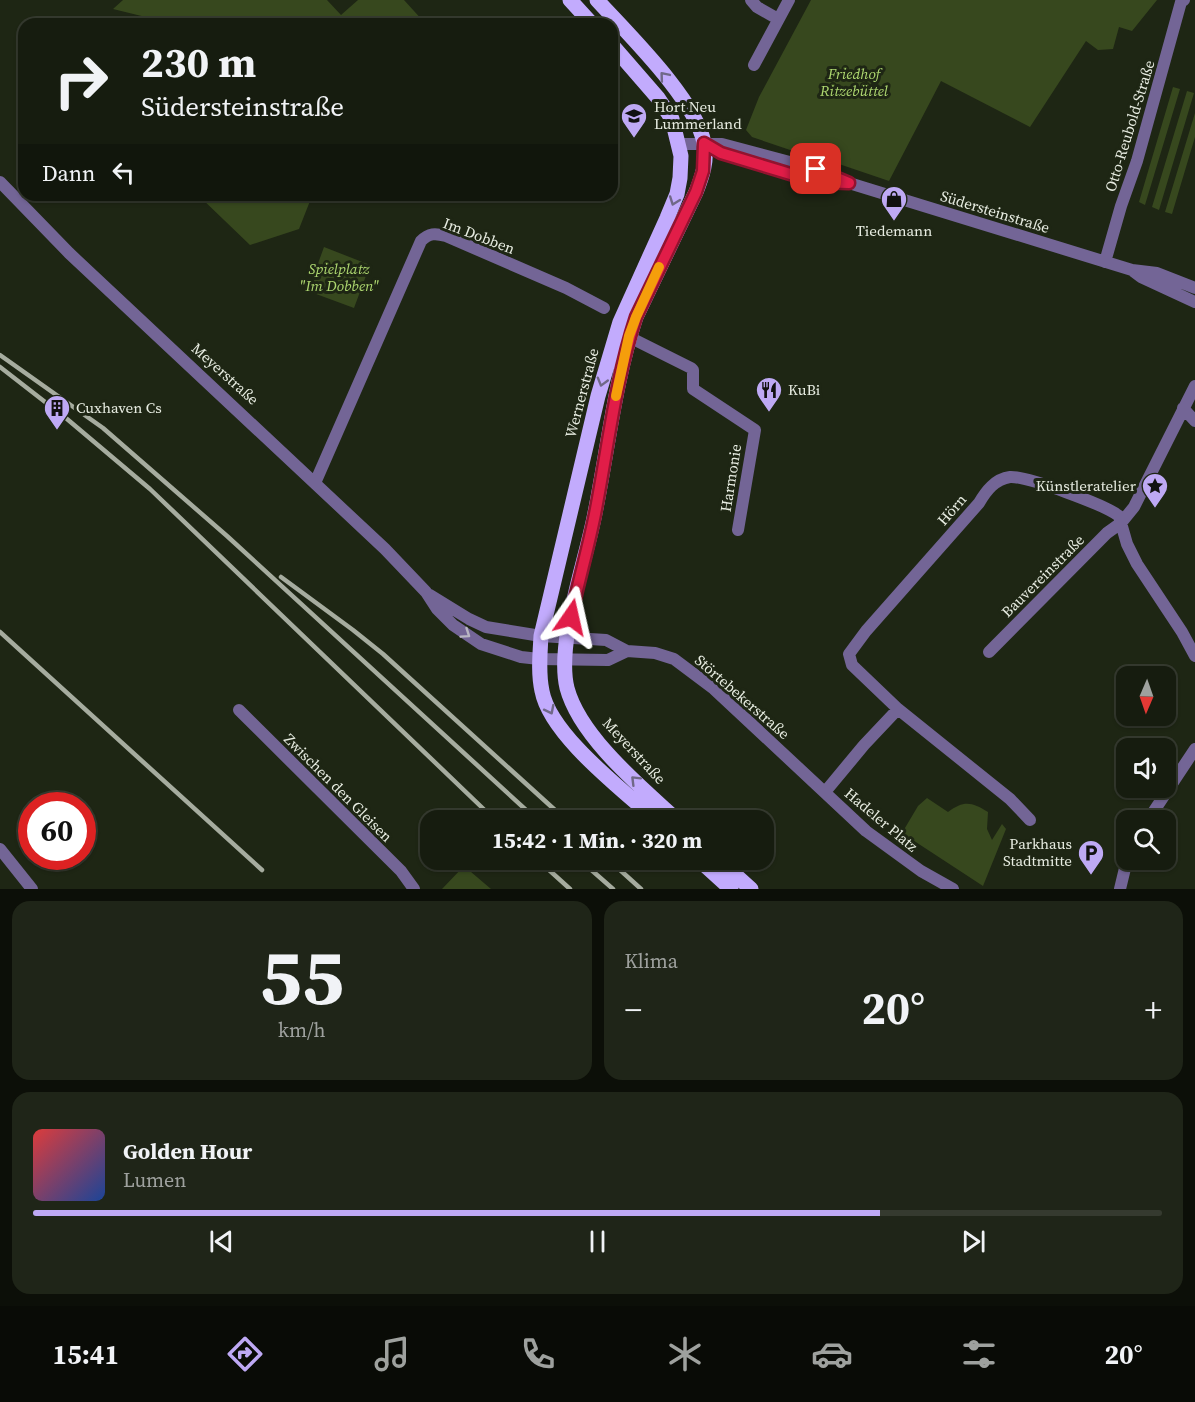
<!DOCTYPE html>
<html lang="de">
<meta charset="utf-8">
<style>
body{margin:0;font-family:"Source Serif 4",serif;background:#1f2518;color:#f1f3f6;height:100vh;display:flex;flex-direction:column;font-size:22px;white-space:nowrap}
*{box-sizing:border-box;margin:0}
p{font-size:20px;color:#9ea19e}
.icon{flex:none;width:33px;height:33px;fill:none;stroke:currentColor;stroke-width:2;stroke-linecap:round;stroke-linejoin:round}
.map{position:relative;height:889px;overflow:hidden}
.details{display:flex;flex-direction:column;gap:12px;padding:12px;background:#0c0f08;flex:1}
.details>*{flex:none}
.banner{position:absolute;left:18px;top:18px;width:600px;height:183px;border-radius:18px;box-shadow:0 2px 4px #0004,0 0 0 2px #353a2f;background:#161c0f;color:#f1f3f6;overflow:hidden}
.needle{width:39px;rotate:182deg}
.buttons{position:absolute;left:1116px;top:666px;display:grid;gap:12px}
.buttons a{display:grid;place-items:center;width:60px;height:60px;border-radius:12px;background:#161c0f;box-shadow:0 2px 4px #0004,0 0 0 2px #353a2f;font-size:30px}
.speed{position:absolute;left:18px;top:792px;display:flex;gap:12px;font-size:30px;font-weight:700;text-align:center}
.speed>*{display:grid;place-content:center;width:78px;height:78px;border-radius:50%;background:#161c0f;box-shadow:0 2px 4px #0004,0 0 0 2px #353a2f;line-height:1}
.speed .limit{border:9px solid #d22;background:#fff;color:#111}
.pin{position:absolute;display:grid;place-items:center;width:51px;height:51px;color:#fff;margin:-26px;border-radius:12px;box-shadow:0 3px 9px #0006}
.me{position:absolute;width:66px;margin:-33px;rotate:11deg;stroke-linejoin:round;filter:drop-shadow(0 0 4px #0008)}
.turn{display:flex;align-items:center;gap:21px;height:126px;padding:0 24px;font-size:27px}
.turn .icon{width:78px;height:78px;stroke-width:2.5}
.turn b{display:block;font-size:42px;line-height:51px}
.then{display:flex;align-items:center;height:57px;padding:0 24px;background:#0003;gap:12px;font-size:22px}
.big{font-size:45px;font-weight:700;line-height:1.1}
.details .widget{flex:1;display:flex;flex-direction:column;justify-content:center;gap:9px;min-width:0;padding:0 21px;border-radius:18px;background:#1f2518}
.details .dial{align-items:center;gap:0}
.dial b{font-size:78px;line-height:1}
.song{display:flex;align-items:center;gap:18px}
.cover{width:72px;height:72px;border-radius:9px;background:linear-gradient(135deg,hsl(0 70% 55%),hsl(220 70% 35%))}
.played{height:6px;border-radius:3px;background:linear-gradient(90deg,#bea9f4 75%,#353a2f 75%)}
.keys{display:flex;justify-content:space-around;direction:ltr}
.heat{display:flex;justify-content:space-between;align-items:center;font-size:33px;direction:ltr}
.details .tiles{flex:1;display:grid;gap:12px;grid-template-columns:1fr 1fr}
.widget:last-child{grid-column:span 2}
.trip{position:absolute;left:420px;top:810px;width:354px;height:60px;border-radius:18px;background:#161c0f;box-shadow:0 2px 4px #0004,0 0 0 2px #353a2f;font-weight:700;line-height:60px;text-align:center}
.menu{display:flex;height:96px;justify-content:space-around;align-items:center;background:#090b06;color:#9ea19e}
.menu .icon{width:42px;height:42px}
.menu .current{color:#bea9f4}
.menu b{font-size:27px;color:#f1f3f6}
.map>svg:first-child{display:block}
.green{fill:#37481e}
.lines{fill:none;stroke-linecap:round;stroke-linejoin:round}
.street{stroke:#736596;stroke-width:12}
.primary{stroke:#c2abfd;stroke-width:15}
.rail{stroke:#a6ac9f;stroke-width:4.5}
.oneway{stroke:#706888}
.oneway2{stroke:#b9b6c3}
.route-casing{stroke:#92132f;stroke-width:15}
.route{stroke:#e11d48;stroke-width:10}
.slow{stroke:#f59e0b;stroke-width:10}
.labels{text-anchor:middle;stroke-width:6;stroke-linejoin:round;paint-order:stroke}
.park-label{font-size:15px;font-style:italic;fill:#aed870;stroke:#1e2614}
.poi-label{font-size:15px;fill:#e7ece1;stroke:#1e2614;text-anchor:start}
.street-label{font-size:15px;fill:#e7ece1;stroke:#1e2614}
</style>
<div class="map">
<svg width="1195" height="889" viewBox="0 0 1195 889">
<rect width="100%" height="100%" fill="#1e2614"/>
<path class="green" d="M123,0H327L341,15L358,0H404L424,22L167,24L166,22L113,9Z
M811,0H1157L1132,31L1119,27L1113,49L1098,50L1086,41L1030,127L941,81L889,181L836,163L837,158L811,149L802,154L752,137L746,130L759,97Z
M1173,87L1180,89L1145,205L1139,202Z
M1187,91L1194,93L1159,210L1152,207Z
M1195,113V137L1172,214L1165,212Z
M198,195H316L310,201L299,229L250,245Z
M324,247L370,265L354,308L308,291Z
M927,798L948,812C964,800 972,802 988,812L987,829L992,840L1002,824L1006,829L983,886L902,833L918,806Z
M464,866L491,889H442Z"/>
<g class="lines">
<path class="street" d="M751,0L757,7L778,19
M754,65L789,0
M679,144H722L816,169L849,183L1132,270L1157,273L1195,288
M707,145C725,155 745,160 765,166C790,174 812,181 839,183
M0,182L69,253L385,549L426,592L437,609L453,625L481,644L521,657L539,659L608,660L627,651
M1105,262L1121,206L1137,161L1181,2L1184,0
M1133,271L1141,277L1195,302
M621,333L691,368L693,370V389L755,430L738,530
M1183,408L1195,421
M315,483L421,241C429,233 435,233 446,236L566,288L604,308
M430,595L469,619L486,627L541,636L606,640L627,651L655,653L674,659L714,689L866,831L921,871L953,889
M989,652L1107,533L1121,523L1134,507L1195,386
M239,710L401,871L414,889
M825,792L864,745L898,709
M1030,820L1010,799L898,709L852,665L849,654L866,631L979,503C986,491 995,479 1010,477C1027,476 1105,505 1119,516L1127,544L1137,564L1182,632L1195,656
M1148,820L1195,749
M0,849L32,889
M1120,889L1127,860"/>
<path class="primary" d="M570,0L592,24
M597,0C628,34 696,100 704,143C708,160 702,177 696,192L636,317C615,380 608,448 595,513C586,561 556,643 567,688C580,737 641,787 677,820
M612,45L658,98L672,119L681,156L680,178L677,194L667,218L620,322L598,396L541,636C540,654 538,673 542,691C550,735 623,790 656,820
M699,860L731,889
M719,860L751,889"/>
<path class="rail" d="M0,355L103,428L227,536L537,820
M0,367L67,419L150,489L495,820
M281,577L353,630L383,654L566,820
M0,632L262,870
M538,860L570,889
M580,860L613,889
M609,860L641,889"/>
</g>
<defs><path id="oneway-chevron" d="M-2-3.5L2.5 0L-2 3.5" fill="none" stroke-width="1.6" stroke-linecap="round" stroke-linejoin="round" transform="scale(1.5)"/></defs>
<g class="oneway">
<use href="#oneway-chevron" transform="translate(664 76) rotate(-130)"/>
<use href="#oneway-chevron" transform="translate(674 201) rotate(110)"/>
<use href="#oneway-chevron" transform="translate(602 382) rotate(106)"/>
<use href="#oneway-chevron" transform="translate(550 710) rotate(63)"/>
<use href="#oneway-chevron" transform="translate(635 780) rotate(-135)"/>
</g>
<use class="oneway2" href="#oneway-chevron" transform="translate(466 634) rotate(34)"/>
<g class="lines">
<g class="route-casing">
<path id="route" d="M571,617C578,583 588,549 595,514C608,448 615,381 636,317L696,192L703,171L704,143L721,153L797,176L817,182L849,183L816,169"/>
</g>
<use href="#route" class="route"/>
<path class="slow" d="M616,396L629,336L636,317L659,267"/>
</g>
<defs>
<g id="school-pin" transform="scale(1.35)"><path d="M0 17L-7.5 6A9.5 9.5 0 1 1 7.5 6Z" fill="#bea9f4" stroke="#1e2614"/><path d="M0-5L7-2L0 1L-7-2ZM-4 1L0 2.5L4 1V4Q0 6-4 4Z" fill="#111"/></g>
<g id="shop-pin" transform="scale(1.35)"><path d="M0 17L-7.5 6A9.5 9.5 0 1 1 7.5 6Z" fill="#bea9f4" stroke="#1e2614"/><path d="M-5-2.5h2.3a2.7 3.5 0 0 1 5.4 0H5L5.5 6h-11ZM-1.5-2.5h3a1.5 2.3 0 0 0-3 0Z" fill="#111"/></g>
<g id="restaurant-pin" transform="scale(1.35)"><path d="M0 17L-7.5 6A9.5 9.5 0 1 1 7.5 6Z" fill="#bea9f4" stroke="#1e2614"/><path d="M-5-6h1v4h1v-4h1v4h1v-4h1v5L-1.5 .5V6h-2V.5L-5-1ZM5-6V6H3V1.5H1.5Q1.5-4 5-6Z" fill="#111"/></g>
<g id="building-pin" transform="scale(1.35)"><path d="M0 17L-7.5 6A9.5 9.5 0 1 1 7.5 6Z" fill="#bea9f4" stroke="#1e2614"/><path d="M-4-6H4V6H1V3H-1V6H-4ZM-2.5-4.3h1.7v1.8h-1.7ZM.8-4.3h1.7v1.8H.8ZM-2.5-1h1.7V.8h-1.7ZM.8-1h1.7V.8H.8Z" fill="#111"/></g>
<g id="sight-pin" transform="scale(1.35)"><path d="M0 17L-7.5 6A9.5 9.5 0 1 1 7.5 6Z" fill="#bea9f4" stroke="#1e2614"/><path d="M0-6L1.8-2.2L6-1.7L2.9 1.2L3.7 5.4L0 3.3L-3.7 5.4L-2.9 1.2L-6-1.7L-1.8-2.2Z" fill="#111"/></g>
<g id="parking-pin" transform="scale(1.35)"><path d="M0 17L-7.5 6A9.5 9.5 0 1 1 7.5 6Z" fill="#bea9f4" stroke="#1e2614"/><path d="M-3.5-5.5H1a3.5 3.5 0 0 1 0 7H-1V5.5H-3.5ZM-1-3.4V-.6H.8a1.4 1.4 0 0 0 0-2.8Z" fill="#111"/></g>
</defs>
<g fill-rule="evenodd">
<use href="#school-pin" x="634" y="116"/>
<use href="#shop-pin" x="894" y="199"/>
<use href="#restaurant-pin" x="769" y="390"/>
<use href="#building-pin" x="57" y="408"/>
<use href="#sight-pin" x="1155" y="486"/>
<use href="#parking-pin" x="1091" y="853"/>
</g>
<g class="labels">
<g class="park-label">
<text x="854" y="79">Friedhof<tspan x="854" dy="17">Ritzebüttel</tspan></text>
<text x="339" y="274">Spielplatz<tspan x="339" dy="17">"Im Dobben"</tspan></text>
</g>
<g class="poi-label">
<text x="654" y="112">Hort Neu<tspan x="654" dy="17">Lummerland</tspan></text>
<text x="894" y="236" text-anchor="middle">Tiedemann</text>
<text x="788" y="395">KuBi</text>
<text x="76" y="413">Cuxhaven Cs</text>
<text x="1136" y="491" text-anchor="end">Künstleratelier</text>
<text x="1072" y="849" text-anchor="end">Parkhaus<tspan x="1072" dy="17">Stadtmitte</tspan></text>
</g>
<g class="street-label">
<text transform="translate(1130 126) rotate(-73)" y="5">Otto-Reubold-Straße</text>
<text transform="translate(995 212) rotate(17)" y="5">Südersteinstraße</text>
<text transform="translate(479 236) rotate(21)" y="5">Im Dobben</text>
<text transform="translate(225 374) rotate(42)" y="5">Meyerstraße</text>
<text transform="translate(582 393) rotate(-75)" y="5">Wernerstraße</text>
<text transform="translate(731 478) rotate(-81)" y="5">Harmonie</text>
<text transform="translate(952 510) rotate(-49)" y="5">Hörn</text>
<text transform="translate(1043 576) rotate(-45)" y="5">Bauvereinstraße</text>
<text transform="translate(742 697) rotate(41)" y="5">Störtebekerstraße</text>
<text transform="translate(634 751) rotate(47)" y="5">Meyerstraße</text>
<text transform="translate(338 788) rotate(45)" y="5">Zwischen den Gleisen</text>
<text transform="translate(881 820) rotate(40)" y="5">Hadeler Platz</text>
</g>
</g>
</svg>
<div class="buttons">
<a><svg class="needle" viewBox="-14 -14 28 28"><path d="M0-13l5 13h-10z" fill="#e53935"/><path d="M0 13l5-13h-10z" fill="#9ea19e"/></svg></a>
<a><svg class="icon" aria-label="sound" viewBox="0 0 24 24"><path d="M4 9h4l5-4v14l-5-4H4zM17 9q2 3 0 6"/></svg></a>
<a><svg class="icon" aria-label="search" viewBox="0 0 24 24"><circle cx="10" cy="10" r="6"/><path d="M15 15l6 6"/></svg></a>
</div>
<div class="speed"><div class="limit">60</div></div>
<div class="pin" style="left:816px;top:169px;background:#d93025"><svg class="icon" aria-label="arrive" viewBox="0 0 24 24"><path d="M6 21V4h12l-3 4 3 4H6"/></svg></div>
<svg class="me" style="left:571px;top:617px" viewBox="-20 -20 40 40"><path d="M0-17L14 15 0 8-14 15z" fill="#e11d48" stroke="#fff" stroke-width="4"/></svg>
<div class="trip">15:42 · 1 Min. · 320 m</div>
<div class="banner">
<div class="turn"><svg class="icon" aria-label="right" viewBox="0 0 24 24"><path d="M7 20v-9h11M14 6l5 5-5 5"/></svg><div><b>230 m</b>Südersteinstraße</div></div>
<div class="then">Dann<svg class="icon" aria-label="left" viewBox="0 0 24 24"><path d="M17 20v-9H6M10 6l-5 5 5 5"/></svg></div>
</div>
</div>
<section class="details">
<div class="tiles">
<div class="widget dial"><b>55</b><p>km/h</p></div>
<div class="widget"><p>Klima</p>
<div class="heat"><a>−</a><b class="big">20°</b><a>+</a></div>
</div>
<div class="widget">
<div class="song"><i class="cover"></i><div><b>Golden Hour</b><p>Lumen</p></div></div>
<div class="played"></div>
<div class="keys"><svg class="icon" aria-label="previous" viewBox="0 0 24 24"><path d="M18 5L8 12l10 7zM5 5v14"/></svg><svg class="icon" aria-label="pause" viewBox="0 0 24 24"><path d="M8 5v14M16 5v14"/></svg><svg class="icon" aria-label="next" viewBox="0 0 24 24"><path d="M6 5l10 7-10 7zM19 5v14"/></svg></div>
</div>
</div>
</section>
<nav class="menu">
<b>15:41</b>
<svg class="icon current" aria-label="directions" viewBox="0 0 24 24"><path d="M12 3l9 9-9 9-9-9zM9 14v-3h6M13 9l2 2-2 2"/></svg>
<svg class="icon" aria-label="music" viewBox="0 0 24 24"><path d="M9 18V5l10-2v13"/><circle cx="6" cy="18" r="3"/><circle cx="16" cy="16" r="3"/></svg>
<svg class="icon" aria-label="phone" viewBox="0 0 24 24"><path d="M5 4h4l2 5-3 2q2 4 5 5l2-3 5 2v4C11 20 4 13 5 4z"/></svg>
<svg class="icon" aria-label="climate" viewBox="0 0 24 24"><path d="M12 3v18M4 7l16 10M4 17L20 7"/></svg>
<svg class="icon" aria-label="car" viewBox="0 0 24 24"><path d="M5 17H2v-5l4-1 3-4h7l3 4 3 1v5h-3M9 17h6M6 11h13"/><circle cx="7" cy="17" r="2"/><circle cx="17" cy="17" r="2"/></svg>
<svg class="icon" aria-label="filters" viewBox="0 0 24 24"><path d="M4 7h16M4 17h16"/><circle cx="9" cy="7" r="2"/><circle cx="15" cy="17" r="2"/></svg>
<b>20°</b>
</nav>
